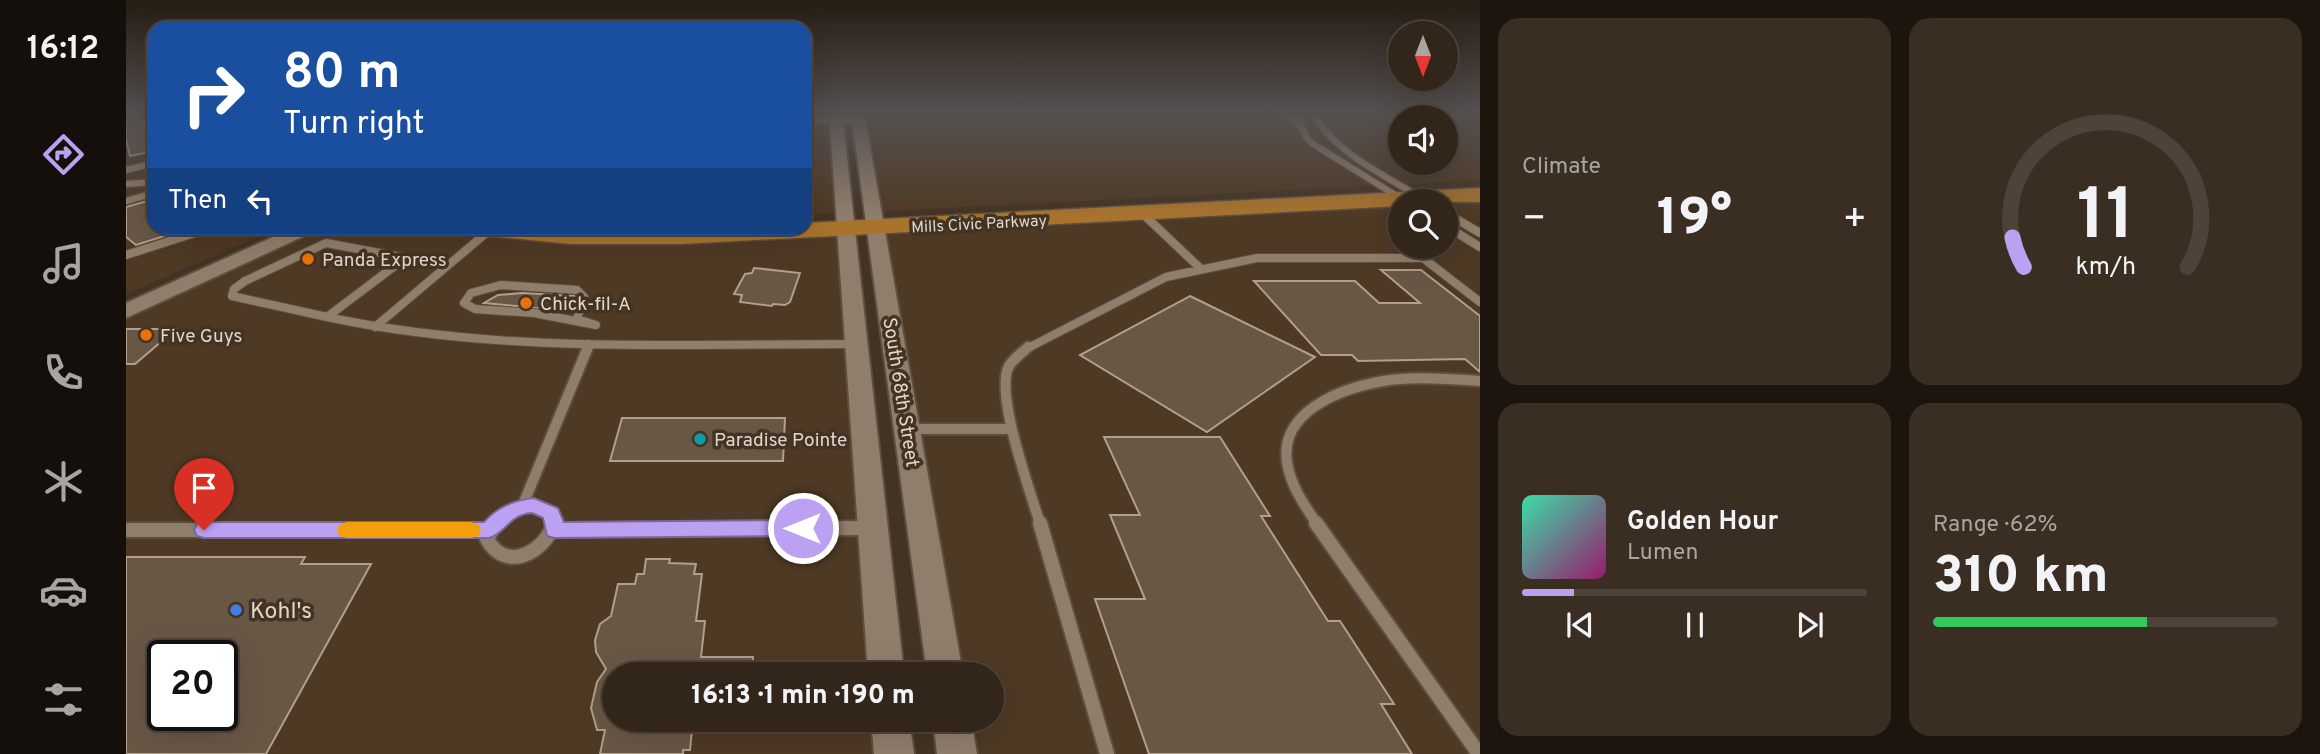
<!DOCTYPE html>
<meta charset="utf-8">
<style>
body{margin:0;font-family:Overpass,sans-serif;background:#3a2e23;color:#f1f3f6;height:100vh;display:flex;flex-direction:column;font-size:26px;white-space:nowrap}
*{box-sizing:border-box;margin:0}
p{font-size:23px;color:#a8a5a2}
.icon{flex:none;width:38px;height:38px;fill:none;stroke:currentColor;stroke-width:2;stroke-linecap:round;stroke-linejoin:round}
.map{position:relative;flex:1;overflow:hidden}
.drawer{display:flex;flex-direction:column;gap:18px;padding:18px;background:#1c150e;width:840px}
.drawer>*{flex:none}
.top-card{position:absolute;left:21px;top:21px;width:665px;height:214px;border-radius:21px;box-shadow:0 7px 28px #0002,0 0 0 2px #4d4339;background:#1a4fa0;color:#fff;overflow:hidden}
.needle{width:46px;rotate:180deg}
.buttons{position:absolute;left:1262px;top:21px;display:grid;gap:14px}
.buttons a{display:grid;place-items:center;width:70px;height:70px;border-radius:50%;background:#32261a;box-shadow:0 7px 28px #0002,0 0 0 2px #4d4339;font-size:35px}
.speed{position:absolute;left:21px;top:640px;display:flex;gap:14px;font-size:35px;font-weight:700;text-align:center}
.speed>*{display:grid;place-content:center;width:91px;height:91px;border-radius:50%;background:#32261a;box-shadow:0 7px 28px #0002,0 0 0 2px #4d4339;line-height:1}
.speed .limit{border:4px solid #111;border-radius:10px;background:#fff;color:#111}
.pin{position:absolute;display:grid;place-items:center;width:60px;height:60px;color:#fff;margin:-72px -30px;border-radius:50% 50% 50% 0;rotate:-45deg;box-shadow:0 0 7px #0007}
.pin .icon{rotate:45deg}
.me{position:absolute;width:77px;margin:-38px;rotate:270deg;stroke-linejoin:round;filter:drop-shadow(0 0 5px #0008)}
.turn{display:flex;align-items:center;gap:24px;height:147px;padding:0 21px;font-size:32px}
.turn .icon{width:91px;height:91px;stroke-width:2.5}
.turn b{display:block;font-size:49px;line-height:60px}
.then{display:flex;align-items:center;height:66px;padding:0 21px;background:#0003;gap:14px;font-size:26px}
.big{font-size:52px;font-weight:800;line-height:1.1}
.drawer .widget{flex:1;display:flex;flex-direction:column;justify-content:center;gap:10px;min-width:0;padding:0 24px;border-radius:21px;background:#3a2e23}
.drawer .dial{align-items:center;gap:0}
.dial svg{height:182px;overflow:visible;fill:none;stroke:#4d4339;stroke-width:7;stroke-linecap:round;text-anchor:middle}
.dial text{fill:#f1f3f6;stroke:none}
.song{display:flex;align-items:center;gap:21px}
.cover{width:84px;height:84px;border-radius:10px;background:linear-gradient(135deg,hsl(160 70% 55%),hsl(320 70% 35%))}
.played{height:7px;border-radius:4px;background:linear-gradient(90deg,#bca0f2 15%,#4d4339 15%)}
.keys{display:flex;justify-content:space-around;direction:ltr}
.heat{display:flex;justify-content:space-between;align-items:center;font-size:38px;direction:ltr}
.charge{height:10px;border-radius:5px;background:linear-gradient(90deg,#34c759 62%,#4d4339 0)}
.drawer .tiles{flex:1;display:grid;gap:18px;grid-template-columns:repeat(2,1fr)}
.trip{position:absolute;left:476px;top:662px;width:402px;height:70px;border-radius:35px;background:#32261a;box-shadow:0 7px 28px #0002,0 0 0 2px #4d4339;font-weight:800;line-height:70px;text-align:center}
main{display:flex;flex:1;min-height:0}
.tab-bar{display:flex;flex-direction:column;width:126px;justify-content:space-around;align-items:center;background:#140f0a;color:#a8a5a2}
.tab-bar .icon{width:49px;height:49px}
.tab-bar .current{color:#bca0f2}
.tab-bar b{font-size:32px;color:#f1f3f6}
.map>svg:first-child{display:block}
.built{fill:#4e3924;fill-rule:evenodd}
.building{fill:#695746;stroke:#b19e8b;stroke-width:2;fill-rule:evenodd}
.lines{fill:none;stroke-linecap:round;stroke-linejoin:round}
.service-far3-casing{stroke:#5c4f41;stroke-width:9}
.service-far2-casing{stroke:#5c4f41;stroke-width:10}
.service-far1-casing{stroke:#5c4f41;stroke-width:14}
.service-casing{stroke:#5c4f41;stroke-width:18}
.tertiary-casing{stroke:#5c4f41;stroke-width:4}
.primary-casing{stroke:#5c4f41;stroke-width:3}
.service-far3{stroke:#907e6c;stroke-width:6}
.service-far2{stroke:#907e6c;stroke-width:8}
.service-far1{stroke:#907e6c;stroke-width:10}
.service{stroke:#907e6c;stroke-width:14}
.tertiary{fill:#907e6c;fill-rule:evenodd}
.primary{fill:#a9732d;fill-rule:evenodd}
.route{fill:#bca0f2;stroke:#7a689d;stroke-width:2}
.slow{fill:#f59e0b}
.food-dot{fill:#e8710a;stroke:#433323;stroke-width:2.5}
.culture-dot{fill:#0f9aa8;stroke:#433323;stroke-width:2.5}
.shop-dot{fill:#3f7fe0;stroke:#433323;stroke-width:2.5}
.labels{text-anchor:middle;stroke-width:7;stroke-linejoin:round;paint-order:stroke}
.far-street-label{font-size:16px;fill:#e0d6cc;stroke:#433323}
.poi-label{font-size:19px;fill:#e0d6cc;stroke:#433323;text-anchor:start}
.street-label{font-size:19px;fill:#e0d6cc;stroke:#433323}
.near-poi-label{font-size:23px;fill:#e0d6cc;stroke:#433323;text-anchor:start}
</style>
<main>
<nav class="tab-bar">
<b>16:12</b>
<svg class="icon current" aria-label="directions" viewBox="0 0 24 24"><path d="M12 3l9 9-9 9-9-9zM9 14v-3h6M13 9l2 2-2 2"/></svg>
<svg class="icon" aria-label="music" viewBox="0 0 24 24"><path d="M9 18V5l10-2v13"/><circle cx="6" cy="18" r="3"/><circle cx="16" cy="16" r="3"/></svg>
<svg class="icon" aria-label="phone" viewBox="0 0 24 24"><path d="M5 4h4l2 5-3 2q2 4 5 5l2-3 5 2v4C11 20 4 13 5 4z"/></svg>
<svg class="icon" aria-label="climate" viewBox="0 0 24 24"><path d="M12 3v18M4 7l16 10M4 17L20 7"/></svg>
<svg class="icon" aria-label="car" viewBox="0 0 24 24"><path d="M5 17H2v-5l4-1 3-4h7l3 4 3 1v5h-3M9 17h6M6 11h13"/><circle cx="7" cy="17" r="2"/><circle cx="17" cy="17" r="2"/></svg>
<svg class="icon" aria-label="filters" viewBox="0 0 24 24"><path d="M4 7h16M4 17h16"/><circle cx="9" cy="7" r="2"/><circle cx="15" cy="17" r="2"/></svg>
</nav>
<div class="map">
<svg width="1354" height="754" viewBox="0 0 1354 754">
<rect width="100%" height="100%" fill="#433323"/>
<path class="built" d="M0,112H28V228H152L0,294Z
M679,112H709L717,213L679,215Z
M731,112H1354V180L747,212ZM1274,117H1320V163H1274Z
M1354,195V754H831L826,719H866V674H819L751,228ZM1274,201H1320V247H1274Z
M181,228H353L404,233L719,230L760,674H488V719H764L768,754H0V311ZM37,656H96V716H37Z"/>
<path class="building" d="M0,112L28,129V151L4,156L0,140Z
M28,199V228H64L10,245L0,237V207Z
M628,268L674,273L664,302L659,305L647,304L646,306L614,302L616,295L608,294L619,274L626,273Z
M1255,270H1295L1354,316V372L1339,359L1232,361L1226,355H1195L1128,281H1229L1253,303H1294Z
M396,293L448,296L449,297L439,311L358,303L372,295Z
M1064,296L1189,357L1081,432L954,355Z
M0,329H50L9,364H0Z
M496,418H659L657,461H484Z
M978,437H1094L1144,516H1135L1202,621H1214L1268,704H1255L1286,754H1023L969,599H1019L984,515H1014Z
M0,557H179L175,564H245L140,754H0ZM37,656H96V716H37Z
M520,559H544L543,563L570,564L568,574H576L570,621H579L575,657H627L626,674H488V719H567L564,750H557V754H474L479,730H471L465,708L471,682L480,669L470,652L469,640L474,624L485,616L492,584H509L511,574H518Z"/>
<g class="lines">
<g class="service-far3-casing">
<path id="service-far3" d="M1159,112L1173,126
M1170,112L1180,137L1187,144L1279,201
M1185,112C1210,153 1254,173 1294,197
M679,120H732
M0,170L28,163
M0,184L28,182
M0,201L28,193
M1320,213L1323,215"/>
</g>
<g class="service-far2-casing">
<path id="service-far2" d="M1320,213L1354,233
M1017,214L1074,268
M1320,226L1354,247
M200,243L275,257L270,265L201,317L106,296L108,289L119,281Z
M0,255L78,230L95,228
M375,285L451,290L458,297L451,319L470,325L408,313L349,309L338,303L345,293Z
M201,317C374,354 554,344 730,344
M249,327L365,229
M461,349L463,344
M900,349L1040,277L1131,258H1297L1354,302"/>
</g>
<g class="service-far1-casing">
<path id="service-far1" d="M902,347C897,352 887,359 883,366C868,393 905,493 914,524
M782,429H885
M396,507L462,347
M367,524C385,505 402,504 425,513L427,524
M1191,524C1179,506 1164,485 1161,462C1152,406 1231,382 1274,379C1300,377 1327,379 1354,381"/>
</g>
<g class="service-casing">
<path id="service" d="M369,523L361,539C379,573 419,553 428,523
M914,523L981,754
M1190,523L1353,754
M0,530H363
M428,530L742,528"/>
</g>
<g class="tertiary-casing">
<path id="tertiary" d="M703,112H716L778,674H742Z
M725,112H738L837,674H801Z
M167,228H190L187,232L0,318V303Z
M745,719H783L788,754H748Z
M807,719H845L851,754H811Z"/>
</g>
<g class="primary-casing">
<path id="primary" d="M1354,188V202L1274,201V206L555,244H445L353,235L345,233L341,228H679V223Z"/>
</g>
<use href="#service-far3" class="service-far3"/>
<use href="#service-far2" class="service-far2"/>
<use href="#service-far1" class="service-far1"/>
<use href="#service" class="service"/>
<use href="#tertiary" class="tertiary"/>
<use href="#primary" class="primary"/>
</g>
<linearGradient id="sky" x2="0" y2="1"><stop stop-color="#251c13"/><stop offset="0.52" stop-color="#555050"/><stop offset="1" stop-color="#555050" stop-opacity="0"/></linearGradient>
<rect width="1354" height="217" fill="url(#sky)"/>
<path class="route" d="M408,498L432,508L438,522L677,520L684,523L687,528L684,534L677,536L428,538L421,536L417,518L406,513C382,515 381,533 363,538H78L71,536L68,530L71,524L78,522H358C371,507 387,500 408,498Z"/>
<path class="slow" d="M221,522H345L353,525L355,530L353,536L345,538H221L213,536L211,530L213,525Z"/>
<g class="food-dot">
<circle cx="182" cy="259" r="7"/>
<circle cx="400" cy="303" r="7"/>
<circle cx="20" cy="335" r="7"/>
</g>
<circle class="culture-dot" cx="574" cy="439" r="7"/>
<circle class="shop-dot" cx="110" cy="610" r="7"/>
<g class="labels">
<g class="far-street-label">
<text transform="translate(853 223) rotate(-3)" y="6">Mills Civic Parkway</text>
</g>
<g class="poi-label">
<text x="196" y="266">Panda Express</text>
<text x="414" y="310">Chick-fil-A</text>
<text x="34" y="342">Five Guys</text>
<text x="588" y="446">Paradise Pointe</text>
</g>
<g class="street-label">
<text transform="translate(776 392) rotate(81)" y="7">South 68th Street</text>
</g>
<g class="near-poi-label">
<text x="124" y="618">Kohl's</text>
</g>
</g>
</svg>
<div class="buttons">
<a><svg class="needle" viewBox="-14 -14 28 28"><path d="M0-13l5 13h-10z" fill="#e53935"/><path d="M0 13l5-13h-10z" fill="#a8a5a2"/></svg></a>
<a><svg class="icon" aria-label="sound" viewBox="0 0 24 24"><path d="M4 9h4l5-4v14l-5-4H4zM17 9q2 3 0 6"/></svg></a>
<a><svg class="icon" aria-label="search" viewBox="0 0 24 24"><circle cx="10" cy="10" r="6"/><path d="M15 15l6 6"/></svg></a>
</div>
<div class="speed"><div class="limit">20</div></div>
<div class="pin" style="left:78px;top:530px;background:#d93025"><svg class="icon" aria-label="arrive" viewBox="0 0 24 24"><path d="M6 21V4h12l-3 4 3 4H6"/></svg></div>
<svg class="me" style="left:677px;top:528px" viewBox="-20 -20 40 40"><circle r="17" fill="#bca0f2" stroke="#fff" stroke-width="3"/><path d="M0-11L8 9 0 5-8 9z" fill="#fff"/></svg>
<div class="trip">16:13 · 1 min · 190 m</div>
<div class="top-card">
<div class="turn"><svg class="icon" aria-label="right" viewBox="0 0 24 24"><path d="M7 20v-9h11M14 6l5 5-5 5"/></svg><div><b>80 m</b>Turn right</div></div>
<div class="then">Then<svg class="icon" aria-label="left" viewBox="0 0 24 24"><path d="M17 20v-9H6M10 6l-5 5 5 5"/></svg></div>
</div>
</div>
<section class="drawer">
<div class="tiles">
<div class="widget"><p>Climate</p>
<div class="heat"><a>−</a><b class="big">19°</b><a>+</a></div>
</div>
<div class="widget dial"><svg viewBox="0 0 100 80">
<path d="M14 69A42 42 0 1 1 86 69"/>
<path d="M14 69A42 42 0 0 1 9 56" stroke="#bca0f2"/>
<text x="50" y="56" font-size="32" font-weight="700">11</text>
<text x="50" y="72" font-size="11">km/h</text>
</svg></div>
<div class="widget">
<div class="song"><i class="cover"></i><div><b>Golden Hour</b><p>Lumen</p></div></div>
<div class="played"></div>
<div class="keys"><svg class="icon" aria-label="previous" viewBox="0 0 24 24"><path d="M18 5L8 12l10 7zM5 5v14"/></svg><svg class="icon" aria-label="pause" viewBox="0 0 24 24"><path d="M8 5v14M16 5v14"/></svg><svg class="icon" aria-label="next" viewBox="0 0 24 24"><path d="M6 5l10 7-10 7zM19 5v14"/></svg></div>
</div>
<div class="widget"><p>Range · 62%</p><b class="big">310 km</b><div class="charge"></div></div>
</div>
</section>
</main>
